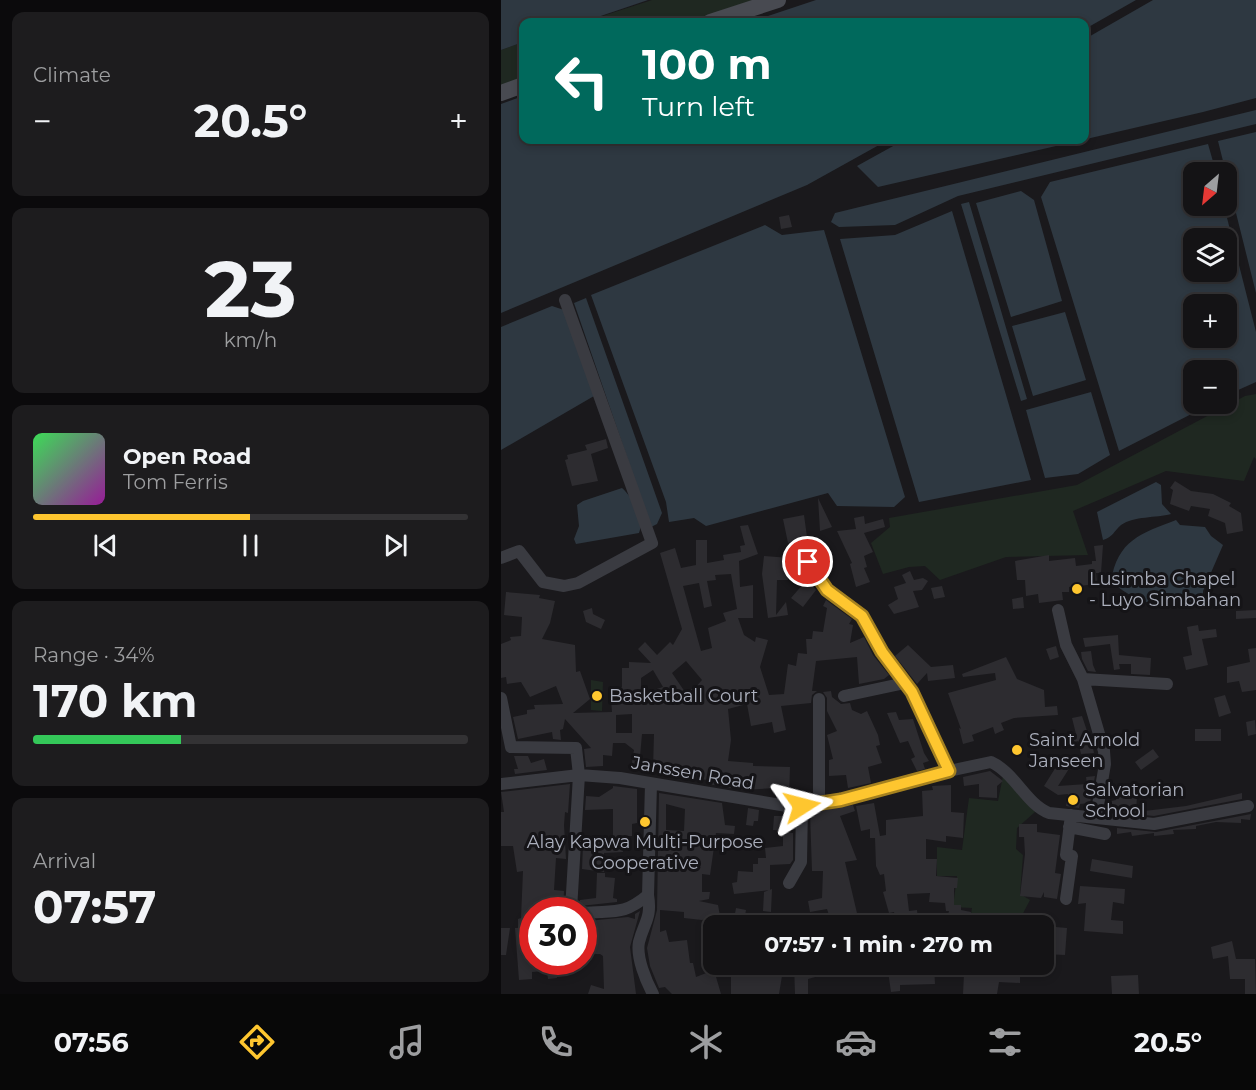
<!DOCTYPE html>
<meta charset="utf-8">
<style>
body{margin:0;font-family:Montserrat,sans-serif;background:#1d1c1e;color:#f1f3f6;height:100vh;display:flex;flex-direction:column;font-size:22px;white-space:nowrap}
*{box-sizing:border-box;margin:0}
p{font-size:20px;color:#9d9ea0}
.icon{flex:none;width:33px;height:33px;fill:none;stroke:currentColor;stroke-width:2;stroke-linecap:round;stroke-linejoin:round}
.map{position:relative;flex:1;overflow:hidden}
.details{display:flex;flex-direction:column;gap:12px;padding:12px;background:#0b0a0c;width:501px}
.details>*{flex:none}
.banner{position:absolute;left:18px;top:18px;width:570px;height:126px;border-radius:12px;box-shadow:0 3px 9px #0003,0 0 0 2px #333234;background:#00695c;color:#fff;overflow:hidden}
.needle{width:39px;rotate:208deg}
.buttons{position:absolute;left:682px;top:162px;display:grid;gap:12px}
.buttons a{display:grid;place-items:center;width:54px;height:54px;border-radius:12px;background:#141315;box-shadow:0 3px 9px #0003,0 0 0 2px #333234;font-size:30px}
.speed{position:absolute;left:18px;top:897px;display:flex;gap:12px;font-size:30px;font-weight:700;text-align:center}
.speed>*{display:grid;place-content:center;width:78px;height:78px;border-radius:50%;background:#141315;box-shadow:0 3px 9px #0003,0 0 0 2px #333234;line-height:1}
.speed .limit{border:9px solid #d22;background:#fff;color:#111}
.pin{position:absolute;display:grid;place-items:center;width:51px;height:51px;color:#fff;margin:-26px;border:3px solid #fff;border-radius:50%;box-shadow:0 2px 6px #0007}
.me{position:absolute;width:66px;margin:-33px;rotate:81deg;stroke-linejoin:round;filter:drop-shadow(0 0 4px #0008)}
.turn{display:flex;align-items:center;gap:21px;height:126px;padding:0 24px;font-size:27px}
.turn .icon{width:78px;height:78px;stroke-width:2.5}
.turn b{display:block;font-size:42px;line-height:51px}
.big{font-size:45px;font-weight:700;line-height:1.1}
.details .widget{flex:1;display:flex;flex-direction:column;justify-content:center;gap:9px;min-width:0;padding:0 21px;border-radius:12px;background:#1d1c1e}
.details .dial{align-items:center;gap:0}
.dial b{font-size:78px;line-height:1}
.song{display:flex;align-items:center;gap:18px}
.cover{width:72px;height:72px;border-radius:9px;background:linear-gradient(135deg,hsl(130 70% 55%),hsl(300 70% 35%))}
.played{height:6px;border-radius:3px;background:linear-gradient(90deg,#fec62f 50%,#333234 50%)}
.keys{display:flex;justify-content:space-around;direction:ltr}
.heat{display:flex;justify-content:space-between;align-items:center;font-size:33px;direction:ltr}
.charge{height:9px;border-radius:4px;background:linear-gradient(90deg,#34c759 34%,#333234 0)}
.trip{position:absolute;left:202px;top:915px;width:351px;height:60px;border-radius:12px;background:#141315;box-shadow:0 3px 9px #0003,0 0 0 2px #333234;font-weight:700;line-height:60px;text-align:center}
.dock{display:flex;height:96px;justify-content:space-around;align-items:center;background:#080808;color:#9d9ea0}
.dock .icon{width:42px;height:42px}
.dock .selected{color:#fec62f}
.dock b{font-size:27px;color:#f1f3f6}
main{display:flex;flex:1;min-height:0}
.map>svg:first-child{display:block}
.green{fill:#1f2821}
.water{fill:#2e3841;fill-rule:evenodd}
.building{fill:#2d2c30;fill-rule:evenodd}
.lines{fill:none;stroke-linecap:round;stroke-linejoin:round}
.street{stroke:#3a3b41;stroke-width:12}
.secondary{stroke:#484a51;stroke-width:16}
.route-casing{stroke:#a5811f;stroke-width:15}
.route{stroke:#fec62f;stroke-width:10}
.poi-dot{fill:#fec62f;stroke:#151417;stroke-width:2}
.labels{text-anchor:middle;stroke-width:6;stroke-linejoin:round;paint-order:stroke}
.poi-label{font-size:18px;fill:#abafbc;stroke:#151417;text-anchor:start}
.street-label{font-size:18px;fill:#abafbc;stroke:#151417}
</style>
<main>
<section class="details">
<div class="widget"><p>Climate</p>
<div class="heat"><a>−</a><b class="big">20.5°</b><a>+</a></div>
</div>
<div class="widget dial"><b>23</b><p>km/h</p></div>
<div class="widget">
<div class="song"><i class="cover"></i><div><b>Open Road</b><p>Tom Ferris</p></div></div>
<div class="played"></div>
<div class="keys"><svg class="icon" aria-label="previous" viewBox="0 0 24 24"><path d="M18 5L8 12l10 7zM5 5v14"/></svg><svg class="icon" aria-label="pause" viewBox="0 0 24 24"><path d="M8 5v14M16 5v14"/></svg><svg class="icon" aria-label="next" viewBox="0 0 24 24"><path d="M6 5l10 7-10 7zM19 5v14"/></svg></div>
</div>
<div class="widget"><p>Range · 34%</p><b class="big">170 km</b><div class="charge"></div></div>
<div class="widget"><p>Arrival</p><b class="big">07:57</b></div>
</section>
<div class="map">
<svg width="755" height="994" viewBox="0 0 755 994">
<rect width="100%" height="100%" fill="#1a191c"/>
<path class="green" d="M151,0H264L197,22H83Z
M22,42V80L0,88V50Z
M755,394V459L753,457L743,481L665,471L572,511L587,555L505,557L439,580L424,566L408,567L382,574L370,543L389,527L388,518L576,485L744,396Z
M90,680L102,682L101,711L90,710Z
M502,776L534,812L516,828L515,849L522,855L519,894L529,900L516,925H468L471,908L452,907L456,876H436V847L461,850L468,798L497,801Z"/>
<path class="water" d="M0,0H147L82,22H22V42L0,50Z
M315,0H635L584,29V22H249Z
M652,0H755V98L702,112L377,187L356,166L403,140H584V39Z
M22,96V140H387L306,185L0,313V104Z
M755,110V124L457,196L394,225L338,227L330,222L334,213Z
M755,132V293L717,141Z
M707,144L715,172H693V206H723L755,332V382L726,395V370H693V404H710L618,451L540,197L549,182ZM693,238H726V272H693ZM693,304H726V338H693Z
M520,191L533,200L561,301L510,317L475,203Z
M468,202L526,399L520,401L460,204Z
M451,211L530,480L418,502L339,239L394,235Z
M264,225L281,235L323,230L404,497L393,507L336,506L327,493L205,526L193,518L168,522L165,502L90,295Z
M85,298L161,513L156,524L150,527L73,303Z
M51,306L63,310L93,396L0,450V327Z
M564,312L585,380L532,396L511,326Z
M590,392L609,455L577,474L544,478L525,410Z
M655,482L660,485L661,504L670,514C655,518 633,516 620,525C613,531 612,537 602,540L596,512Z
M121,488C132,498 144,518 138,533L75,544L73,539L78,526L76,505L82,501Z
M675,520L679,525L704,527L710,536L722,545L702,591V602C660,606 645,609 610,582C616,540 641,533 675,520Z"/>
<path class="building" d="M288,215L291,227L280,229L278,217Z
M105,439L107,448L90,454L97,481L71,486L64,460L67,459L66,455L86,450L84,445Z
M674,481L690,491L712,494L730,503L728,506L740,513L742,531L726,534L724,523L707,516L709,509L690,506L688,511L669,504L672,490L669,488Z
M317,498L331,527L319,531Z
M303,515L306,537L287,543L282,519Z
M363,516L364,524L382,519L384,527L363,533L372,552L363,556L366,567L363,568L369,582L355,587L349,564L351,563L336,531L355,529L353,518Z
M247,525L257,554L238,561L239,587L252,585V618H237L243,635L254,642L255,637L267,640L259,667L268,695L283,694L287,664L295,666L297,653L306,654L305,639H311L312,631L322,632L326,608L322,606L325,600L351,619L348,624L352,625L349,643L363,637L372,655L388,675L383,679L358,684L356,657L315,661L311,691H316L311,695L310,703L280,706L285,730L273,733L271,722L250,726L246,704L227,709L230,740L227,761L252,763V766L289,767L288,798L274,796L275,788L241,790L207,784V780L186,778L187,772L152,769L153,734H141L138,768H130L133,750L124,743H112L111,756L102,755V766L85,767L83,749L90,748L64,719L62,729L59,730L60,740L52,739L51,732L17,739L12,717L26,714V710L34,709L33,705L62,704L55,686L29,697L20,682L6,684L5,677L0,678V644L10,640L9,637L20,636L21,617L3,615L5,592L39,595L38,598L54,601L49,623L41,639L74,645L75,672L79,671L89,699L72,713L111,712L109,688L121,687V668H128V662L150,663L137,649L144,642L156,655L169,642L172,645L181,629L159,553L174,548L180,568L195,565V540H206V563L223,560L222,555L240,552L239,546L244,545L239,526ZM230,574L236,609L222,613L225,621L207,628L211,648L200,651L182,586L198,583L203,608L211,606L206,581L215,580L214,575ZM185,661L201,680L194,688L184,692L171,673ZM152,670L162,687L140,694V678ZM131,714V733H115V715Z
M602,545L600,573H595L596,584L568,587V592H561L562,600L538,603L537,594L525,596L524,580H516L514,561L548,555V561L574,558L575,566L591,564V561H595L593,546Z
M263,556L289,558L287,580H276L275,615L285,602L287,615L267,618L261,574Z
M409,571L413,580L422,578L427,581L421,590L412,591L418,607L393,614L387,605L397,599L393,587L405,583L401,575Z
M303,583L306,585L309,583L315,590L302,607L290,598Z
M441,586L444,597L433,599L430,588Z
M522,597L523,608L512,609L511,599Z
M91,608L92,614L104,620L100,629L85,622L82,611Z
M755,610V618L735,619V611Z
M697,625L698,631L715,629L716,637L701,639L707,665L685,670L682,657L691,655L686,627Z
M617,635L618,655L650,658L649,675L630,674V664H618L619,669L613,670L609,644L584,647L582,638Z
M407,645L430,667L452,665L454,678L427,681L426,673L416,684L394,656Z
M555,646L558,657L549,660L545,649Z
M755,648V690L741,692L738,681L726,683V667L749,662L747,649Z
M590,651L592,665L595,672L587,671L581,659L580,652Z
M505,657L516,679L543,690L544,707L556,706L557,715L513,718L500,723L503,730L494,734L492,727L471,735L473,741L462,744L458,728L460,729L447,693L495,680L494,673L462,677L461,674Z
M330,691L331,697L340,704L349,703L351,710L360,714L366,711L377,735L379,745L375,746L381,763L367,767L370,783L347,788L345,775L328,776V760L332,759L326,735L336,731L326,711V698L322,692Z
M724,695L730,713L718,717L713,698Z
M395,712L398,720L412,719L423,753L428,761L422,763L424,769L416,771L410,759L414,757L407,741L399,743L386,713Z
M581,716L586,731L588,730L593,753L580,754L577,741L564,744L562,737L575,734L571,718Z
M754,720L755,734L747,736L745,722Z
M694,729H720V741H694Z
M652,749L658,757L640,770L634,762Z
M13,756H27L30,763L43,759L46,770L14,774L13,769H17Z
M560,759L571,764L557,786L586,784L585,777L594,776L589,803L579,804L578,808L565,806L567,794L557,795L543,786Z
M489,771L502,781L496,786V798L478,797V784L463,786L462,777Z
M69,784L67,813L64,812L63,825L65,859L55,858L53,890L63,891L62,910H32V962H55L56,978L47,979L46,971L31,972V979L18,980L14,928H17V919L20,918L22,871L16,872L12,846H0V812H3L0,792Z
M450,785V812L463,813L462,838L445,836V842L425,839V859H436L435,876L457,878L456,888H453V905H460V910L470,912L467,926H444L448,911H445L444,903L428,902L429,893L406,894L408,911L416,910L417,920L408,921L407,918L395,921L393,912L388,913L382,892L385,891L383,874L379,875L375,866L374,838H369V829L360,831L355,806L373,803L379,836L385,835V820L422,816L421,791L432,790L431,786Z
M112,786L136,789V823L131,824V836H121L122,852L103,853V872L81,869L82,845H91L90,839L112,838V809L84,810L85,796L98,797L112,788Z
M158,793L221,803L224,825L234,826L233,834L215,833L209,875L201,874V892H209L208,899L198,901L217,905L219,916L201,920L183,918V912L159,910V932L165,930L168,942L186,940L189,963H192L195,977L213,970L220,994H171L164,987L158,988L149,966L146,948L156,910ZM165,804L184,809L183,831L165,830Z
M741,793V799L653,816L613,812V809L612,811H605L606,802L615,800L616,795L636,796L635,812L685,806Z
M352,805L354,811L339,816L356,860L344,862L359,926H342L341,921L331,924L326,909L309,912L307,901L321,898L322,871H311L309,813Z
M247,808L258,810L257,821H253L252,826L245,825Z
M750,814L749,820L740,819V823L715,822L695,826V829L672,830L673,834L653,836V833L631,836L630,832L616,834V828L655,832Z
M273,816H287V831L272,830Z
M518,824H536V832L559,835L554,873L560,874L556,899L543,897V892L540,898L519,896L524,854L523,837H518Z
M282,832L292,833V860L289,864L269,865V890L233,894L231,883L236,882L237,871L252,872V864H257V858H265L264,848L282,846Z
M591,859L632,866L631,878L589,871Z
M96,873H104V877L114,878L112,898L116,899V902L79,906V900L95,898Z
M579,886L624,889L623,904L612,902L610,920L622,921V934L583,931L585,903L577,904Z
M271,889L270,912L262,911L263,892Z
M235,908L245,910L242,926L232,925Z
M139,911L129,947L135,994H87L90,985L103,989L102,956L99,954H82V930L87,933L86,921L127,917L134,919V914Z
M543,926L566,928L564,955L543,954Z
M0,928H9L5,955H0Z
M731,941L735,959H754L755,994H744V979H729L727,956L712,959L710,947Z
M230,964H261V972L281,976L278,994H230Z
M293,964H347V968L307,979V994H294Z
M386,964L433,965L434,984L399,985V991L390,992Z
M452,964H497L496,974L519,975V983L498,982L496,994H462L463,974L451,972Z
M637,975L638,994H611L610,976Z"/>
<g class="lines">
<path class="street" d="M299,547L314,576L326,590L361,616L381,652L411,692L448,771
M0,558L18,551L42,582L63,586L77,583L151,543L64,300
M557,610L565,645L582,679L603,751L604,764L595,817
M582,679L666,684
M343,696L404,683
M0,698L10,747L75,748L78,775L70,910
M0,784L78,775L119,778L292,807L340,800L448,771L490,762C514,773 525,804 548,813L653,824L747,806
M150,784L147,895C151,918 143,922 138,942C135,957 145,981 152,994
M318,804V699
M568,827L604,834
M288,883L300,862L301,806
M565,899L571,856L565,855L570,815
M82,913C113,910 122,916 147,895"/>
<path class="secondary" d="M209,22L277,0
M0,93L22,85"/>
</g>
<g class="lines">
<g class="route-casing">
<path id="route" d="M301,806L340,800L448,771L411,692L381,652L361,616L326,590L307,562"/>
</g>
<use href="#route" class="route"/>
</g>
<g class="poi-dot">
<circle cx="576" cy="589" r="6"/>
<circle cx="96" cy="696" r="6"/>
<circle cx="516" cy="750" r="6"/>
<circle cx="572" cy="800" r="6"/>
<circle cx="144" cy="822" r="6"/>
</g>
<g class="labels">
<g class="poi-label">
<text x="588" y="585">Lusimba Chapel<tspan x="588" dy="21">- Luyo Simbahan</tspan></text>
<text x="108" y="702">Basketball Court</text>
<text x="528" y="746">Saint Arnold<tspan x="528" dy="21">Janseen</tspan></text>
<text x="584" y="796">Salvatorian<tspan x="584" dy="21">School</tspan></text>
<text x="144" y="848" text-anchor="middle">Alay Kapwa Multi-Purpose<tspan x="144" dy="21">Cooperative</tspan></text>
</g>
<g class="street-label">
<text transform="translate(192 773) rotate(10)" y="6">Janssen Road</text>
</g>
</g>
</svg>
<div class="buttons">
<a><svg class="needle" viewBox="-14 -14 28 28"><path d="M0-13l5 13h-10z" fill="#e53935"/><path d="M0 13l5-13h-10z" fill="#9d9ea0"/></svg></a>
<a><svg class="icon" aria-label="layers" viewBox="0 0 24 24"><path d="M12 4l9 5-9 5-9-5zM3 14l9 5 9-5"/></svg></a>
<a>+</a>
<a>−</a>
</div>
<div class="speed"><div class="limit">30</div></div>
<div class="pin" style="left:307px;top:562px;background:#d93025"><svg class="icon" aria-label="arrive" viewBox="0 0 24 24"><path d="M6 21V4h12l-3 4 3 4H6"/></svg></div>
<svg class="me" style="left:301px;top:806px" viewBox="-20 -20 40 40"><path d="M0-17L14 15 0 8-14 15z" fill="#fec62f" stroke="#fff" stroke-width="4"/></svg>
<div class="trip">07:57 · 1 min · 270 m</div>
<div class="banner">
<div class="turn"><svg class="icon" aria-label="left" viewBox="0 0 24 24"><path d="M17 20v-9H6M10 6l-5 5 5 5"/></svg><div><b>100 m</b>Turn left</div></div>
</div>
</div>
</main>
<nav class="dock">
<b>07:56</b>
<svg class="icon selected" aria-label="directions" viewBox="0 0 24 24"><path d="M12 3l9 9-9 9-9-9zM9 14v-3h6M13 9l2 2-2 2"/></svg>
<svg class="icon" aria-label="music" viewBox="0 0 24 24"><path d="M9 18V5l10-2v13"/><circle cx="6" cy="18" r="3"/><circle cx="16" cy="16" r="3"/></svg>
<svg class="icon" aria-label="phone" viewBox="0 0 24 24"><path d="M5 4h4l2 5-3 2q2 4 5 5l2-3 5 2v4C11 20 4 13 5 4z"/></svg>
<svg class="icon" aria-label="climate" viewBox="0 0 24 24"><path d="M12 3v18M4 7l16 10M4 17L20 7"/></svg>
<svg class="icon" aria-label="car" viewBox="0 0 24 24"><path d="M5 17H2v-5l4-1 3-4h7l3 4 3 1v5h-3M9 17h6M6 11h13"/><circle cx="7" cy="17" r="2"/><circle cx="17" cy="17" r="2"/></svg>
<svg class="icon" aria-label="filters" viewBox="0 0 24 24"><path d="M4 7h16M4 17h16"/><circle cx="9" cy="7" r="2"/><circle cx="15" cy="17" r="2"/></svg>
<b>20.5°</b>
</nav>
